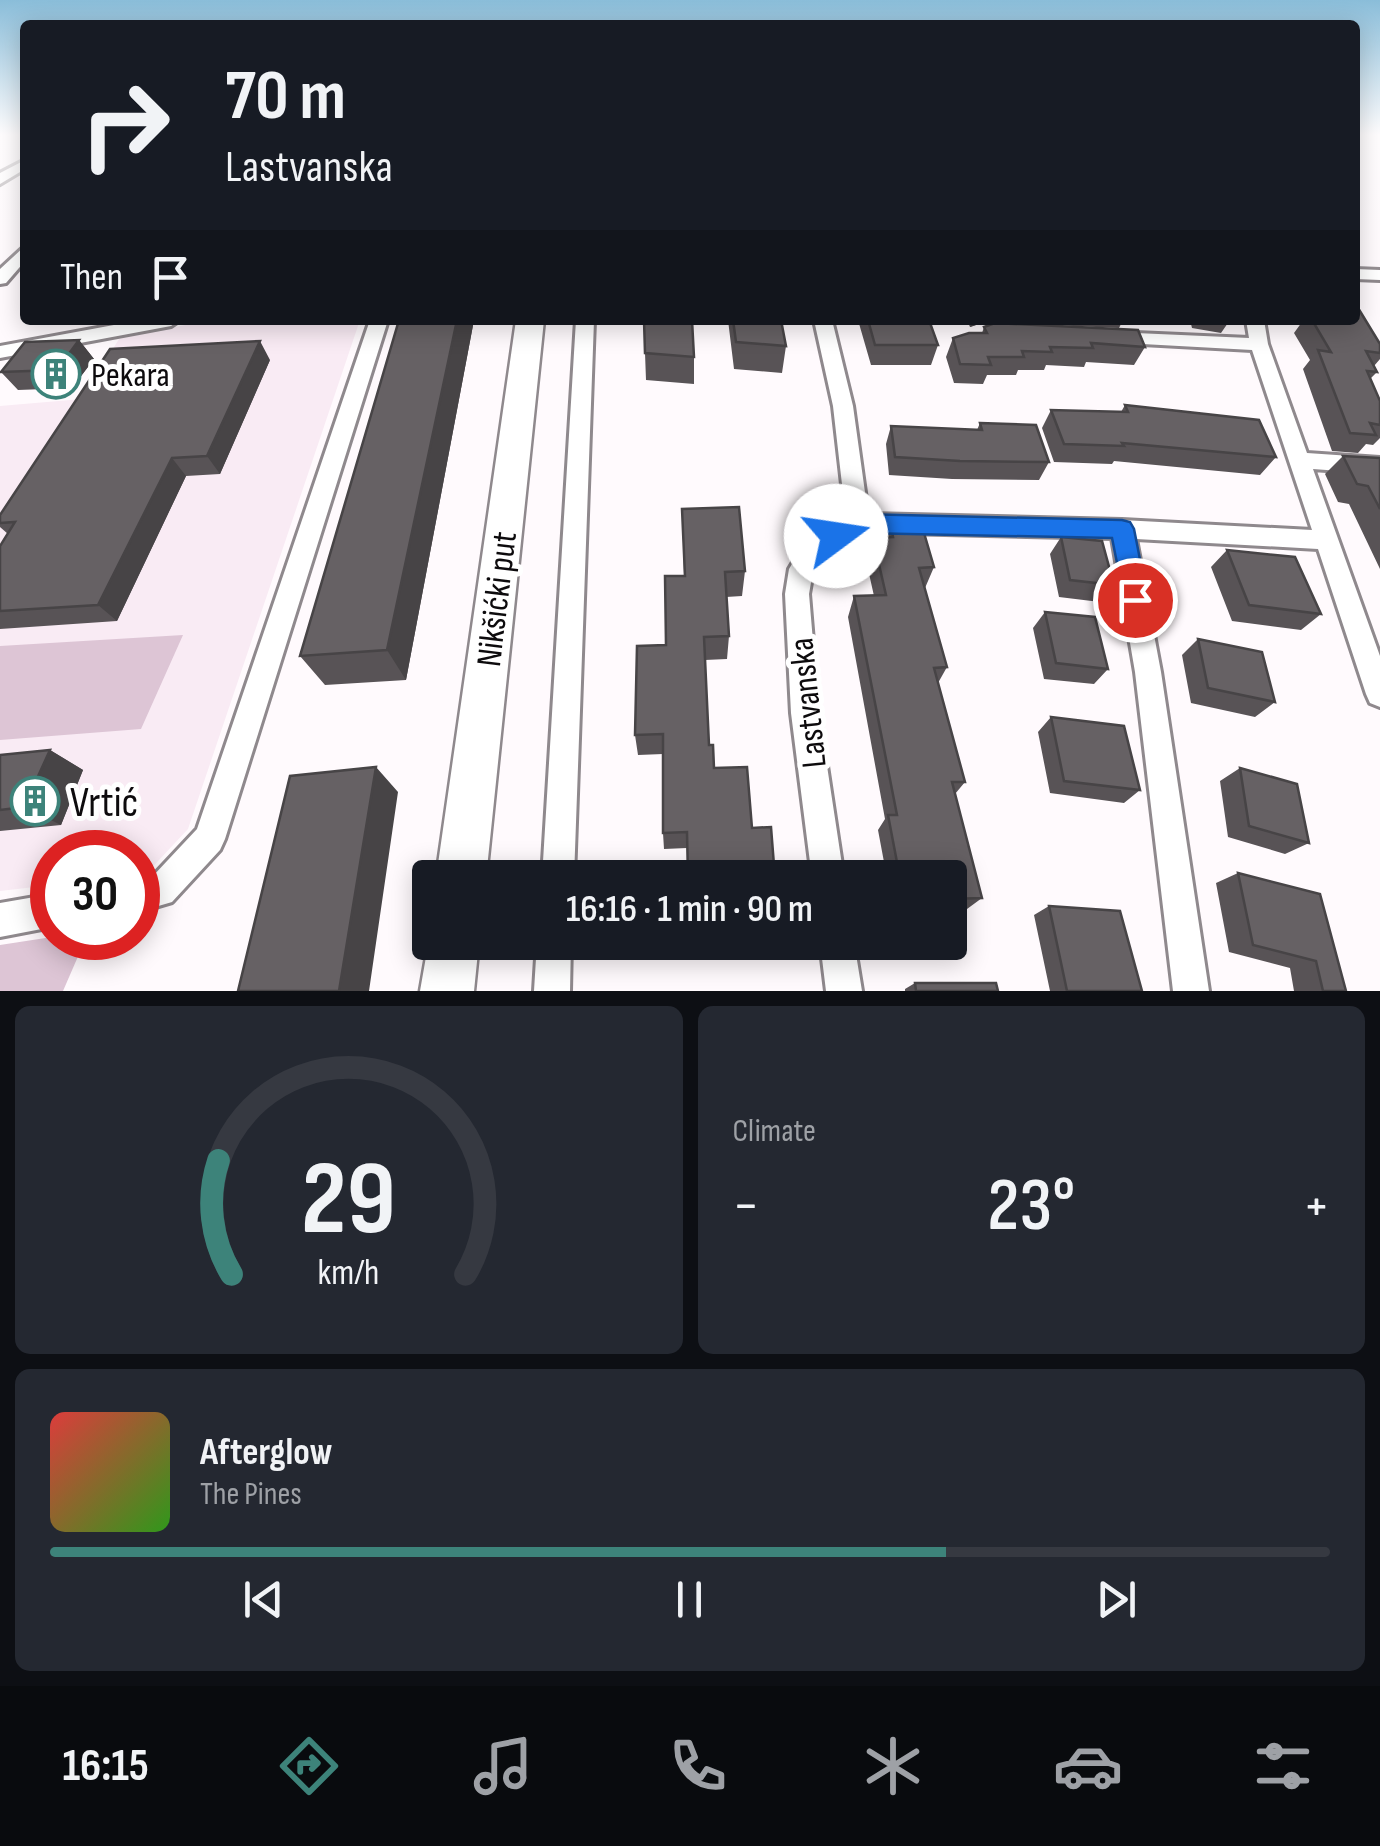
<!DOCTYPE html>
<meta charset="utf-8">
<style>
body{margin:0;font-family:"Sofia Sans Condensed",sans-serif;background:#242831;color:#f1f3f6;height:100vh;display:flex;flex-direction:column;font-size:38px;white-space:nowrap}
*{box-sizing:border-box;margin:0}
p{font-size:32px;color:#9ea1a6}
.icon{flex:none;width:55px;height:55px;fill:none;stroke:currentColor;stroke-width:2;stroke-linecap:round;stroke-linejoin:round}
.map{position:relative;height:991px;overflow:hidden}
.side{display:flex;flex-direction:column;gap:15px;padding:15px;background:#0d0f14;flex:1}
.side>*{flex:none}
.banner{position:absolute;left:20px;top:20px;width:1340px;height:305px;border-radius:10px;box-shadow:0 5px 25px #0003;background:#171b24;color:#f1f3f6;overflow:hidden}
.speed{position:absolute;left:30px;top:830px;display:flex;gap:20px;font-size:50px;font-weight:700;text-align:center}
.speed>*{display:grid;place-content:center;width:130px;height:130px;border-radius:50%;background:#171b24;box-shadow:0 5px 25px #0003;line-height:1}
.speed .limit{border:15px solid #d22;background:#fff;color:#111}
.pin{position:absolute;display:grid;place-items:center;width:85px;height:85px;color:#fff;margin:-42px;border:5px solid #fff;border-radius:50%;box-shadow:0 2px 10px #0007}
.me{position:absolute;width:110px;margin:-55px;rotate:76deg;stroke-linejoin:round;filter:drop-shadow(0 0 8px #0008)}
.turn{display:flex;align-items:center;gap:35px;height:210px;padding:0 40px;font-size:45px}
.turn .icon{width:130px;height:130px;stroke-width:2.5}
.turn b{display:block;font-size:70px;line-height:85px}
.then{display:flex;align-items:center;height:95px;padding:0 40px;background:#0003;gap:20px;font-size:38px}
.big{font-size:75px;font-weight:600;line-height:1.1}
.side .tile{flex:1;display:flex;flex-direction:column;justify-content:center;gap:15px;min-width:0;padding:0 35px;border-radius:15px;background:#242831}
.side .dial{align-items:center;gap:0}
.dial svg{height:260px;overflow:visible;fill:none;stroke:#363941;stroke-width:7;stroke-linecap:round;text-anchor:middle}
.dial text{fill:#f1f3f6;stroke:none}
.song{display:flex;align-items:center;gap:30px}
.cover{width:120px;height:120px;border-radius:15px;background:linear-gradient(135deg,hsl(0 70% 55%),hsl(110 70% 35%))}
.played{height:10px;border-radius:5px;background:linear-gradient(90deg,#3d837a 70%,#363941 70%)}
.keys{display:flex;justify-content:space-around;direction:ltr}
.heat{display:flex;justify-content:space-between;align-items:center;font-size:55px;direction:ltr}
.side .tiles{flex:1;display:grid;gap:15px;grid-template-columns:1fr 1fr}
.tile:last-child{grid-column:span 2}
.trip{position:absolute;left:412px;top:860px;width:555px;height:100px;border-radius:10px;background:#171b24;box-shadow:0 5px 25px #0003;font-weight:600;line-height:100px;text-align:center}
.tab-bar{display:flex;height:160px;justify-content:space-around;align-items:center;background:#090b0e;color:#9ea1a6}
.tab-bar .icon{width:70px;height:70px}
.tab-bar .current{color:#3d837a}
.tab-bar b{font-size:45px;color:#f1f3f6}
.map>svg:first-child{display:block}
.built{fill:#f9ebf4}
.green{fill:#ddc5d5}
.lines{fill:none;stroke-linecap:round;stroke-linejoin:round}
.street-casing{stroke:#8f898d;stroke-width:6}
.primary-casing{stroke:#8f898d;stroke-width:5}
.street{fill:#fff;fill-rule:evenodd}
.primary{fill:#fff;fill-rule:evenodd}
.wall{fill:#585356}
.shaded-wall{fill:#474446}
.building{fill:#666164;stroke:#474446;stroke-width:2.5}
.route{fill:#1a73e8;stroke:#114b97;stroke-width:2.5}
.labels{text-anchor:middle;stroke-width:10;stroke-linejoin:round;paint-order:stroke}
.poi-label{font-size:35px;fill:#0d0b0d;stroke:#fff;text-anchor:start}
.street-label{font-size:35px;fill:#0d0b0d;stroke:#fff}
.near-poi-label{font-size:42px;fill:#0d0b0d;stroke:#fff;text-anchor:start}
</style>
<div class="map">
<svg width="1380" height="991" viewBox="0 0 1380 991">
<rect width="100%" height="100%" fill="#fffafd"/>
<path class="built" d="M209,320H360L188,829L145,875H138V852H52V885L0,891V406L82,399L119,339Z"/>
<path class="green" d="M183,635L141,729L0,740V646Z
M52,937L86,938L63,991H0V945Z"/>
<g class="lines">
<g class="street-casing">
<path id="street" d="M25,160V169L0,184V173Z
M25,246V261L6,283L0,284V269Z
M1355,269L1380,270V280L1355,279Z
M141,320H180L171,326L0,358V346Z
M370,320H388L225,839L220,850L172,902L138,912V880L152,877L197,829Z
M576,320H594L574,878H542Z
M814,320H832L853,406L868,514L1122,520L1312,530L1252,350L1106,342L1104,338L1113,332L1249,338L1246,320H1264L1268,344L1307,453L1380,458V474L1313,469L1380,656V707L1370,703L1366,694L1318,549L1136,539L1161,672L1209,991H1173L1135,672L1112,538L861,532L822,555L813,571L809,594L819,713L844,878H812L791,713L785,594L789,569L806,541L846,519L833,406Z
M52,894V927L0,937V903Z
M537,942H571L570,991H534Z
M820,942H854L862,991H826Z"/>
</g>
<g class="primary-casing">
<path id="primary" d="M516,320H544L486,878H436Z
M430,934V942H479L474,991H420Z"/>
</g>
<use href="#street" class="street"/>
<use href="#primary" class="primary"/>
</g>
<path class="wall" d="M399,320H474L406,680L325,685L300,656Z
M728,320H781L786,346L782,373L734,369Z
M858,320H929L938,345L931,365H871Z
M967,320H1123L1119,328L985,322L970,327Z
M1190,320H1230L1221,333L1192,328Z
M1301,320H1355L1380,344V359L1374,366L1377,372L1370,379L1380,401V438L1373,445L1366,444L1358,453L1332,451L1303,369L1310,360L1294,333L1302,322Z
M984,327L1145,347L1134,365L1086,362L1084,367L1046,365L1044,370H1018L1016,375H987L983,384L954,383L946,357L953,338L982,333Z
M79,340L94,359L72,388L18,390L1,372Z
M645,353L694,357V384L646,380Z
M270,360L220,474L186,476L117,621L0,629V546L8,534L0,527V515Z
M1125,405L1276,457L1260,475L1114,461L1112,464L1054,462L1042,428L1051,410L1121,412Z
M980,423L1049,462L1039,480L952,479L889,475L886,444L891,426L977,430Z
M1343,456L1380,458V569L1349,504L1338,502L1325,474Z
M682,509L745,571L742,596L726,597L729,636L727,659L705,660L687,848L664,849L663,833V754L638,755L635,735L666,645L684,576Z
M891,527L934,567L925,588L947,667L938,683L965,782L955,794L982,898L967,909L950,910V878H887L878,830L885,819L848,617L854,596H874L866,560L873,538L887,537Z
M1061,537L1114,585L1100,602L1059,597L1050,554Z
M1227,550L1321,614L1301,630L1232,621L1211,567Z
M1045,612L1108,669L1094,684L1044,679L1033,628Z
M1198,639L1275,702L1255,717L1191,703L1182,655Z
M1051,717L1140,790L1124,803L1050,793L1038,732Z
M50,750L83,770L61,825L0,831V755Z
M1240,768L1309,843L1285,854L1228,837L1220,781Z
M1238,873L1346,991H1294L1290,968L1229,952L1216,883Z
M1049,906L1142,991H1050L1034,915Z
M689,942H778L775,949L689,952Z
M915,983L998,991H905V989Z"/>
<path class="shaded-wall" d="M457,320H474L406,680L387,650Z
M973,320H986L985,322L970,327Z
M79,340L94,359L72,388L57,370Z
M260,341L270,360L220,474L207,456Z
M172,458L186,476L117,621L98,605Z
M50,750L83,770L61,825L24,807Z
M376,767L398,792L369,991H339Z"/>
<path class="building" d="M1355,303L1380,344V353L1366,351L1377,372L1367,371L1380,401V425L1370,423L1376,435L1350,433L1318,350L1331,352L1312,320H1355Z
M399,320H457L387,650L300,656Z
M644,320H692L694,357L645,353Z
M733,320H781L786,346L736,342Z
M868,320H929L938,345H875Z
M995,323L1138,330L1145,347L1091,343L1093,348L1050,347L1052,352L1022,351L1024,357H988L991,365L960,364L953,338L969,333H987L984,327Z
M79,340L57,370L1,372L25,342Z
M260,341L207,456L172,458L98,605L0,611V546L15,522L0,523V515L110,349Z
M1125,405L1259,420L1276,457L1122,443L1124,446L1064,444L1051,410L1128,412Z
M980,423L1036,425L1049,462L960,461L895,457L891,426L982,430Z
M1343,456L1380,458V509L1368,486L1357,484Z
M739,507L745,571L725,572L729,636L704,637L709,745H713L714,768L747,767L752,828L771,827L775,878H688L687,832L663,833V734L635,735L637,646L666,645L665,576H685L682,509Z
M922,526L934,567L919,568L947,667L934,668L965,782H952L982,898L950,899V878H900L888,815H897L854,596L886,595L873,538L893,537L891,527Z
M1061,537L1102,541L1114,585L1070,580Z
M1227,550L1295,557L1321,614L1249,605Z
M1045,612L1095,617L1108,669L1056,663Z
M1198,639L1262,652L1275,702L1208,688Z
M1051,717L1124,726L1140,790L1064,781Z
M50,750L24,807L0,810V755Z
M376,767L339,991H238L290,776Z
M1240,768L1297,784L1309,843L1249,826Z
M1238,873L1320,894L1346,991H1323L1316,961L1253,945Z
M1049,906L1120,911L1142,991H1067Z
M915,983H996L998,991H916Z"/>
<linearGradient id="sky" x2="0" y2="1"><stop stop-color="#8abdd9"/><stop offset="0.49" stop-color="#fffdfe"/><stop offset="1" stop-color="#fffdfe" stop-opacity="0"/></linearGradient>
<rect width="1380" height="275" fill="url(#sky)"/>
<path class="route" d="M858,514L1122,520L1130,522L1134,529L1148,600L1144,608L1135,611L1126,608L1112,538L861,533L836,545L828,542L824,536L828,529Z"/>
<defs>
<g id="building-ring" transform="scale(2.5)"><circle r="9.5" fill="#fff" stroke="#3d837a" stroke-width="1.5"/><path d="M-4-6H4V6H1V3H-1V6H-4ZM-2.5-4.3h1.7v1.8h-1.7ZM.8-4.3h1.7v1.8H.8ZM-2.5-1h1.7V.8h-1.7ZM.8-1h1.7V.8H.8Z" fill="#3d837a"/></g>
</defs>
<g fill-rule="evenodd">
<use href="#building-ring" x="56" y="374"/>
<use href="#building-ring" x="35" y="801"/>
</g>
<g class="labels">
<g class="poi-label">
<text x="91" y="386">Pekara</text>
</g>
<g class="street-label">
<text transform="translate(496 599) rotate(-83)" y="12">Nikšićki put</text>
<text transform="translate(807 703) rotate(-96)" y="12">Lastvanska</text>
</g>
<g class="near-poi-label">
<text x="70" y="816">Vrtić</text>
</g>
</g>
</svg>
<div class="speed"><div class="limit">30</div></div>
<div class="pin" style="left:1135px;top:600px;background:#d93025"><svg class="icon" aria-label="arrive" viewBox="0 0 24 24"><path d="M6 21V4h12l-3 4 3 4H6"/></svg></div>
<svg class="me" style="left:836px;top:536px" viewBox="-20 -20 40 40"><circle r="19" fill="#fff"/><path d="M0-13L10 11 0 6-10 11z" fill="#1a73e8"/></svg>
<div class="trip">16:16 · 1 min · 90 m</div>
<div class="banner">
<div class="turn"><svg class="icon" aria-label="right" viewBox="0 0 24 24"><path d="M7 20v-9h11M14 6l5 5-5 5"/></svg><div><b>70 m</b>Lastvanska</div></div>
<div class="then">Then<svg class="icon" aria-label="arrive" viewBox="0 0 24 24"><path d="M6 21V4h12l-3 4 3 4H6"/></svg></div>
</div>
</div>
<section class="side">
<div class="tiles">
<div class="tile dial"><svg viewBox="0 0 100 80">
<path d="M14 69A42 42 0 1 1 86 69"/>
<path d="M14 69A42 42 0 0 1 10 34" stroke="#3d837a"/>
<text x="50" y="56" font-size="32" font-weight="700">29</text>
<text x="50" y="72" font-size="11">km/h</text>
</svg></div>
<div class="tile"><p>Climate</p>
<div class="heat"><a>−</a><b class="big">23°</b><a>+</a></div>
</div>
<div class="tile">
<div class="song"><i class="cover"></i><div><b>Afterglow</b><p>The Pines</p></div></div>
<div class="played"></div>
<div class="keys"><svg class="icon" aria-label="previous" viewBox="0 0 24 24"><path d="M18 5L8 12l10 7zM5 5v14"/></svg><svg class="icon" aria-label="pause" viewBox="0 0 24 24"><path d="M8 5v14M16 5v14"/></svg><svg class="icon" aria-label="next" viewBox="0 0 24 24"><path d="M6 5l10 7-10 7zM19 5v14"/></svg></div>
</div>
</div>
</section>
<nav class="tab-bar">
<b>16:15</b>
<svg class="icon current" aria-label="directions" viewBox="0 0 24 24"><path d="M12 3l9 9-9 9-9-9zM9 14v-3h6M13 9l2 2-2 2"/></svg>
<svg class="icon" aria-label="music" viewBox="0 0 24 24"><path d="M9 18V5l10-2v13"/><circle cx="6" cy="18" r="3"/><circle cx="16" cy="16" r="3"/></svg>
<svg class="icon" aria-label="phone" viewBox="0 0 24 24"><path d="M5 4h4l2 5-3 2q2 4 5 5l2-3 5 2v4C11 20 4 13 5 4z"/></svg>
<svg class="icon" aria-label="climate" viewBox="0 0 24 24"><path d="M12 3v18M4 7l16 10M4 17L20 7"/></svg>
<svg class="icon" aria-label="car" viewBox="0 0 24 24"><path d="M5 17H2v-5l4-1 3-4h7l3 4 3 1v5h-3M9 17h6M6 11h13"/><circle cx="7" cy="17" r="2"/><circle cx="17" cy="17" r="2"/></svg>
<svg class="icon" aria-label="filters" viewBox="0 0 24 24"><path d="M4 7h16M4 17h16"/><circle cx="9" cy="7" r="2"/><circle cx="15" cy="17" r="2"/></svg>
</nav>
